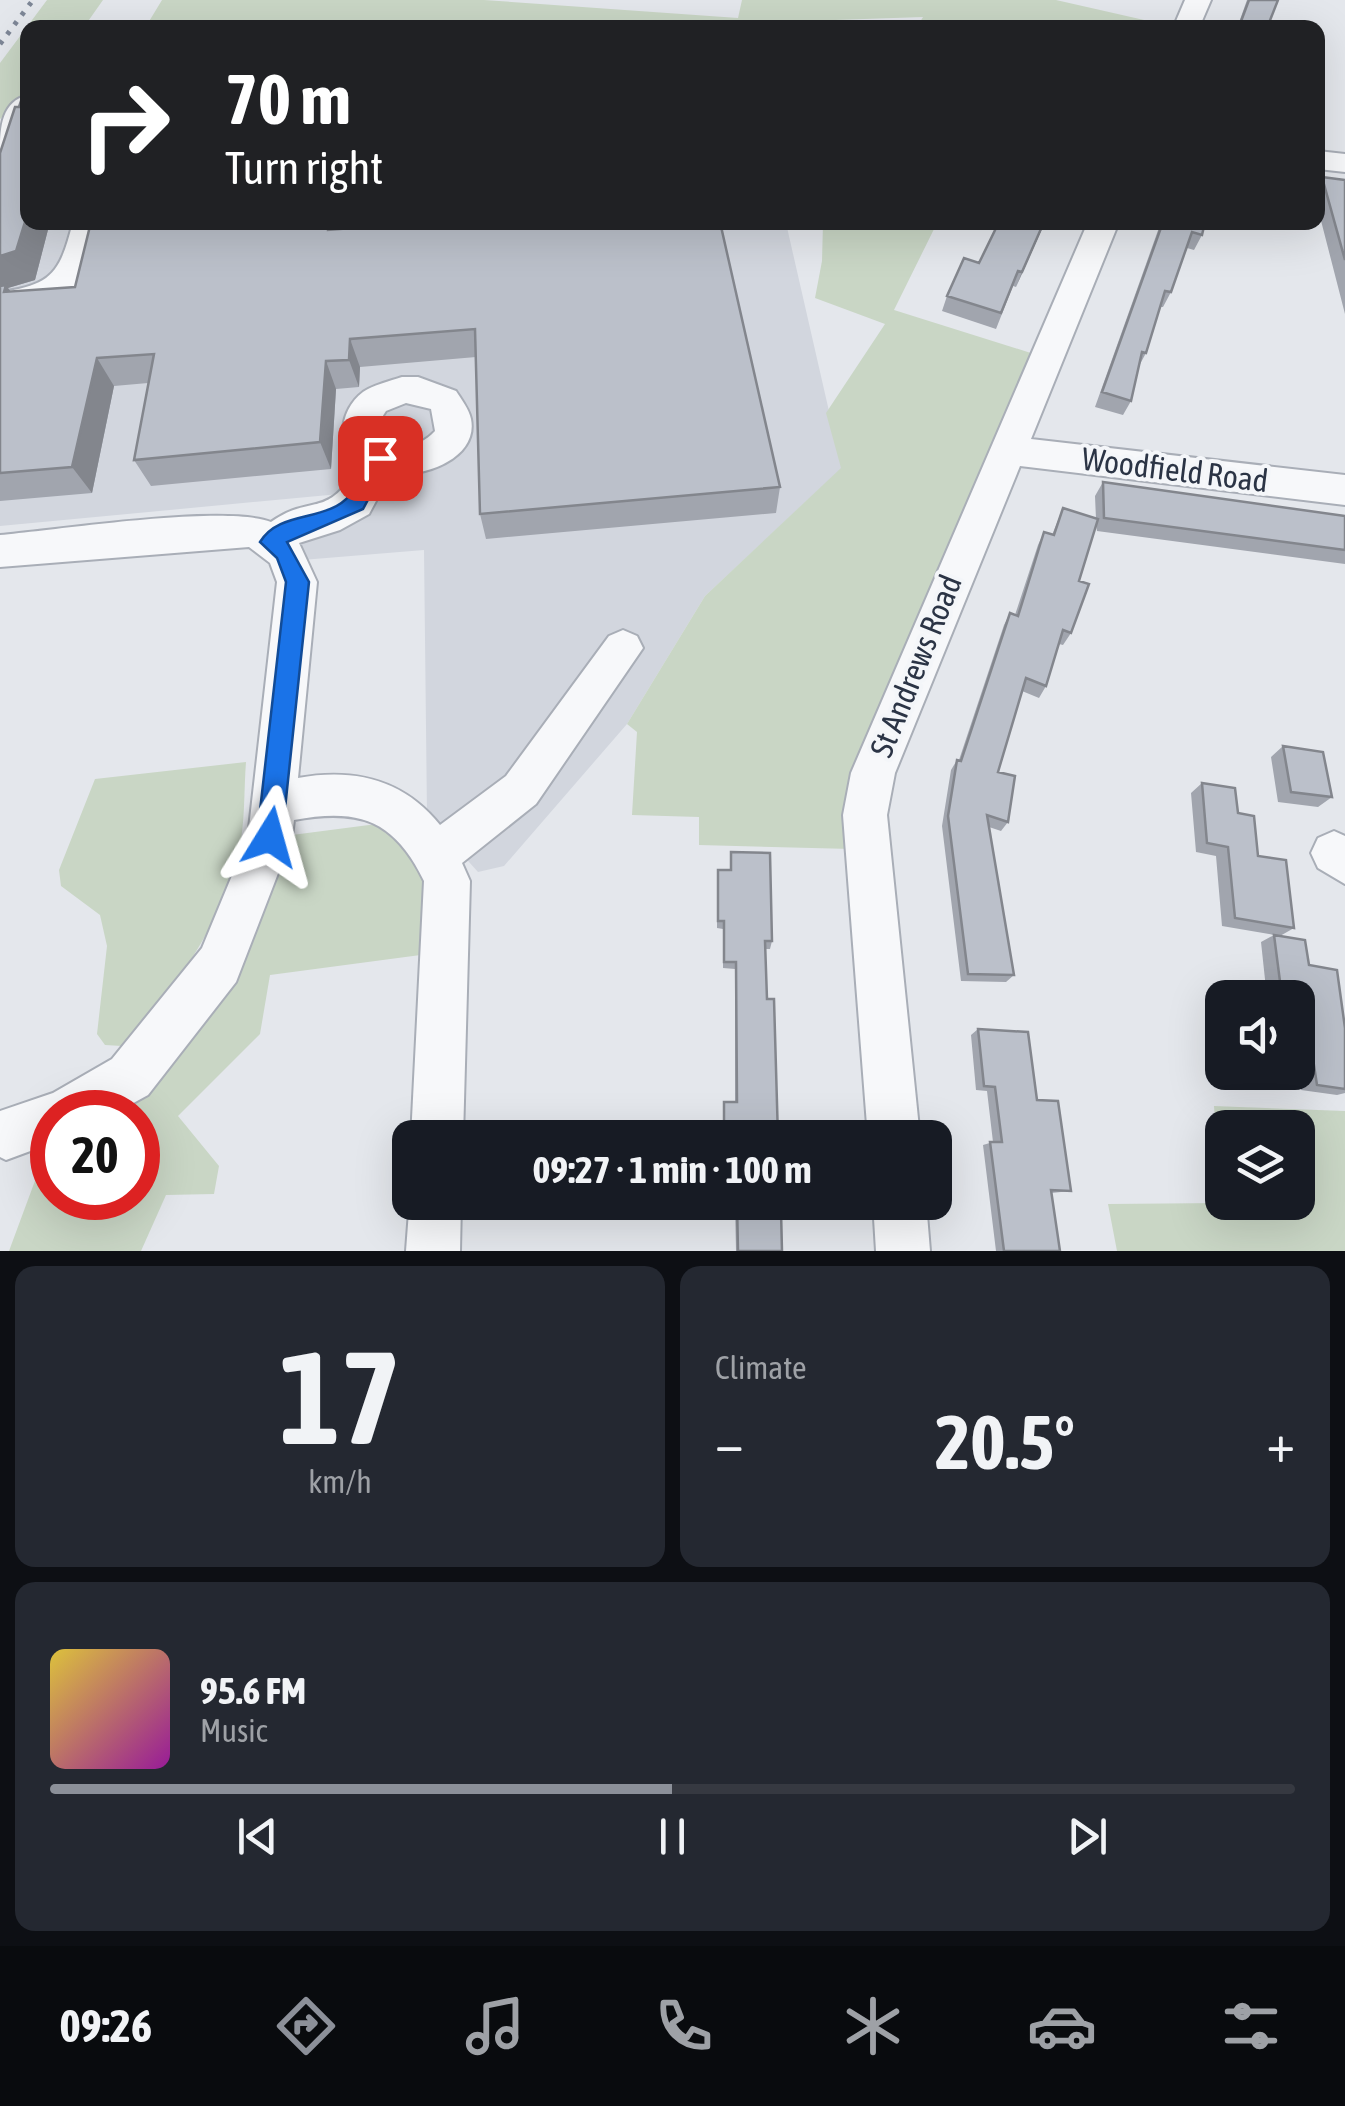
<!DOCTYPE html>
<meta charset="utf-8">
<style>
body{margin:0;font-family:"Asap Condensed",sans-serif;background:#242831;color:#f1f3f6;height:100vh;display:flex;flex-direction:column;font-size:38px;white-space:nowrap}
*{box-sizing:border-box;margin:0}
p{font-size:32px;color:#9ea1a6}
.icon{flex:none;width:55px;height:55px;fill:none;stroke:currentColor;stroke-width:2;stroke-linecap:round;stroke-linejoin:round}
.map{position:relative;height:1251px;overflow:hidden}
.side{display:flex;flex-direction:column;gap:15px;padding:15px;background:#0d0f14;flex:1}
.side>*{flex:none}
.top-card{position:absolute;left:20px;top:20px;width:1305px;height:210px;border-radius:20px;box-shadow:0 10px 40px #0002;background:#202124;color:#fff;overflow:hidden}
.controls{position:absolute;left:1205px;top:980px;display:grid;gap:20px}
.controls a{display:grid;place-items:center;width:110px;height:110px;border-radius:20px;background:#171b24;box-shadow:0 10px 40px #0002;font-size:50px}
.speed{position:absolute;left:30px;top:1090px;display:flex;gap:20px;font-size:50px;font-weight:700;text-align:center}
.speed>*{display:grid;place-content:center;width:130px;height:130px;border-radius:50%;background:#171b24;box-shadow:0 10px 40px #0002;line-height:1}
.speed .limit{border:15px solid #d22;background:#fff;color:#111}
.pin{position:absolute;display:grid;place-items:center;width:85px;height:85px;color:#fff;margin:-42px;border-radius:20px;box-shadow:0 5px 15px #0006}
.me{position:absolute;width:110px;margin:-55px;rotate:8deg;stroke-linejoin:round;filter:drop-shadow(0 0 8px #0008)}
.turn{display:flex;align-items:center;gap:35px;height:210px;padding:0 40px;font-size:45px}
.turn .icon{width:130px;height:130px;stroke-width:2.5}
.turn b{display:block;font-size:70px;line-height:85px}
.big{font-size:75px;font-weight:700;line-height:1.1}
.side .card{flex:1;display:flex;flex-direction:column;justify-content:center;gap:15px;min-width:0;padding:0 35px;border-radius:20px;background:#242831}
.side .dial{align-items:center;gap:0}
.dial b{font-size:130px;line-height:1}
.song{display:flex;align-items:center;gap:30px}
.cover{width:120px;height:120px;border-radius:15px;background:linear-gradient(135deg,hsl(50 70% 55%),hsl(300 70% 35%))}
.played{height:10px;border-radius:5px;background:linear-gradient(90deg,#8c9099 50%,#363941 50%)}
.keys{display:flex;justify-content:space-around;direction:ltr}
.heat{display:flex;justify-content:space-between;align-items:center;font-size:55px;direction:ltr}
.side .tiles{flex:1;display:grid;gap:15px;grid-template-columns:1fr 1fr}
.card:last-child{grid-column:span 2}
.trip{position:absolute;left:392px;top:1120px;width:560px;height:100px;border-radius:20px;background:#171b24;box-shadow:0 10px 40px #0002;font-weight:700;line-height:100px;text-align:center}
.menu{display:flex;height:160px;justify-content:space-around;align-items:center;background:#090b0e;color:#9ea1a6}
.menu .icon{width:70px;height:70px}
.menu .current{color:#8c9099}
.menu b{font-size:45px;color:#f1f3f6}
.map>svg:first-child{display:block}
.built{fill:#d2d6de}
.green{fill:#c9d6c5;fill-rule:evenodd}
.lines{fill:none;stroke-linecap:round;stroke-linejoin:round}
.minor-casing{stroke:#a9aeb7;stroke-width:4}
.minor{fill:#f7f8fa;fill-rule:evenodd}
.rail{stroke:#7d8696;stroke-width:5;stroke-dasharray:4 8;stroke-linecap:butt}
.wall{fill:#a1a5ae}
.shaded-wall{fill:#83868d}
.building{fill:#bbc0ca;stroke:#83868d;stroke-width:2.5}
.route{fill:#1a73e8;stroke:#114b97;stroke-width:2.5}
.labels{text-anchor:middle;stroke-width:8;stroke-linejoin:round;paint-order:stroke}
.street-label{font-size:32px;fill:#2b3445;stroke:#f4f6f9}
</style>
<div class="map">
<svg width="1345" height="1251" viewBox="0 0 1345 1251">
<rect width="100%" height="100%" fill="#e4e7ec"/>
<path class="built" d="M0,157L28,222L786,223L842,468L705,596L627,724L504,866L478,872L427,815L424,550L302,560L291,545L382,490L0,526Z"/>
<path class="green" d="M47,0H103L84,27L28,28L27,94L0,119V63Z
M162,0H484L738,18L742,0H1056L1175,27H917L923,17L749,23L744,28H145Z
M823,223H937L894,310L1034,354L847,793L852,849L699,845V817L632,815L637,732L627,724L705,596L841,468L826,413L885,324L815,298L822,261Z
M246,762C244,787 245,814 241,839C232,909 171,998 122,1046L105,1045L97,1034L107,946L100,915L61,886L59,870L95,779Z
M392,822L436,884L428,954L270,975L260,1034L178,1116L219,1166L214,1194L166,1195L141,1251H9L46,1151L52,1146V1198H138V1112H94L161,1058L277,844L292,835Z
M1214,1106L1345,1111V1251H1117L1108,1204L1221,1203ZM1222,1128H1298V1202H1222Z"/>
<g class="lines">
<g class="minor-casing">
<path id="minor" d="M1185,0H1211L1199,28H1173Z
M28,95C28,117 26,142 0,149C0,127 2,101 28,95Z
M1318,151L1345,154V172L1318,169Z
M73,222H104C88,290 68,306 0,314V292C53,285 60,272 73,222Z
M1088,222H1119L1031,439L1345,475V505L1020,466L895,773L887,815L920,1138H868L843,815L851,773Z
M402,377H418L456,391C461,399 469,409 471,419C479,459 421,479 391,473L369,514L340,530L299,543L317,582L298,778C354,768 403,779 440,825L506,776L609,636L623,630L637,636L643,648L536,804L462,863L470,881L463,1138H411L424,881C394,819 358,808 294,820L292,837L236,982L148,1095L117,1112H52V1143L6,1160L0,1157V1111L53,1093L112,1059L202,948L248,837L277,582L270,563L249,547L0,567V535C58,530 225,504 271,522C314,492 326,522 360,463C334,447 340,409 363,392C373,385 390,381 402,377ZM406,403L431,409L435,431C420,447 400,451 380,439L377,425L386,411Z
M1334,831L1345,836V884L1318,868L1311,853L1318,838Z
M410,1198V1202H461L460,1251H406Z
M873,1202H926L930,1251H876Z"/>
</g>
<use href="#minor" class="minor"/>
<path class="rail" d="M0,44L33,0"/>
</g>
<path class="wall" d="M1247,0H1278L1267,28H1237Z
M0,153L28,222H50L35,280L8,288L11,292L75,287L339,229L780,487L776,513L486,539L480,514L476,357L360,367L359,387L336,389L331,469L151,486L134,460L148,383L114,386L92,493L0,501Z
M1322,177L1345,180V314L1318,209V185Z
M1045,222L1016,287L1013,286L996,329L942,311L947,296L979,263Z
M1161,222H1205L1202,235L1194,250L1187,248L1171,292L1163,307H1160L1146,353L1139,366L1131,401L1123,415L1095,407Z
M1103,482L1345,516V564L1097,531L1096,524L1079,581L1071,633L1063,645L1059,644L1046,686L1039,698L1022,691L998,772L1008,822L1001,831L989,827L1014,975L1006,982L961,981L942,826L951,770L957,760H959L1004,625L1010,613L1015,615L1038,545L1044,532L1052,535L1063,508L1096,519L1095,496Z
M1283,746L1332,797L1318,807L1278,802L1271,757Z
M1202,783L1238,813L1294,928L1280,936L1222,926L1216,856L1196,852L1191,793Z
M731,852L772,941L770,949H765L767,999L778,1138H722L724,1102H735V969L723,968V929L717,928V878L718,870H730Z
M1274,935L1309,965L1345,1028V1093L1337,1095L1301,1090L1298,1064V998H1267L1261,942Z
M978,1029L1037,1100L1071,1191L1051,1193L1060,1251H996L983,1145L993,1142L987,1091L976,1090L971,1035Z
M735,1202H771V1210L782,1251H736Z"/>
<path class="shaded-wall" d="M28,212V222H50L35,280L8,288L26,314L0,291V256Z
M328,222H340L337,259L328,230Z
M1044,222H1045L1016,287L1022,272Z
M350,339L360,367L359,387L349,360Z
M97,358L114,386L92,493L72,467Z
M326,361L336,389L331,469L320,442Z"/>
<path class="building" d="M1249,0H1278L1267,28H1256L1240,24Z
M23,95H28V212L16,251L0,256V153L15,107H19Z
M1322,177L1345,180V260Z
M91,222H328V230L431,222H720L780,487L480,514L475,329L350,339L349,360L326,361L320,442L134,460L154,354L97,358L72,467L0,473V286L6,285L4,292L75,287Z
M999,222H1044L1022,272L1018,271L1001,313L947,296L964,258L979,263Z
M1163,222H1205L1202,235L1192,232L1171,292L1165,291L1146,353L1142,352L1131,401L1102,392Z
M1103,482L1345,516V550L1104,518Z
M1063,508L1098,519L1079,581L1089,584L1071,633L1063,630L1046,686L1026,678L998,772L1015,776L1008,822L987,815L1014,975L968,974L948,816L957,760L961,761L1010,613L1018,616L1044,532L1054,535Z
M1283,746L1323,752L1332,797L1291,792Z
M1202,783L1235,788L1238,813L1254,816L1258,856L1286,860L1294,928L1235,918L1228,847L1207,843Z
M731,852L770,853L772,941H765L767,999H774L778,1138H724V1102H737L736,962H724V921H718V870H731Z
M1274,935L1305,940L1309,965L1337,970L1345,1028V1089L1317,1085L1304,1000L1298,999V998L1282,997Z
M978,1029L1028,1032L1037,1100L1058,1101L1071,1191L1051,1190L1060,1251H1004L990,1142H1002L995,1087L984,1086Z
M737,1202H771V1210L781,1211L782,1251H738Z"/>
<path class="route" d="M380,450L390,458L363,509L287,542L309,582L282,837L279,846L270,849L261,846L257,837L286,582L277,558L260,542C280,509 327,523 350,495C359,484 365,466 372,453Z"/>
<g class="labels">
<g class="street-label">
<text transform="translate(1175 470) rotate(7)" y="11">Woodfield Road</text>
<text transform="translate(916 666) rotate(-68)" y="11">St Andrews Road</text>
</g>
</g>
</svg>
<div class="controls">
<a><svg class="icon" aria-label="sound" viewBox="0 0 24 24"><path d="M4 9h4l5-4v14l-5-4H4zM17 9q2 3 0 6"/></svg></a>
<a><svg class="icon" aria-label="layers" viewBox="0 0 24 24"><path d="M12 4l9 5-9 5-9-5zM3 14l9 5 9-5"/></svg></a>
</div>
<div class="speed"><div class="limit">20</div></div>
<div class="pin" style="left:380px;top:458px;background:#d93025"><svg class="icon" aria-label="arrive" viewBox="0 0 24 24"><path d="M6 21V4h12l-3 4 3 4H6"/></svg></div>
<svg class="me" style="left:270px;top:837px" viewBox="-20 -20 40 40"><path d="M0-17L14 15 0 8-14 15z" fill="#1a73e8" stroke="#fff" stroke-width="4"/></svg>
<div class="trip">09:27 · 1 min · 100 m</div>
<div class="top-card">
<div class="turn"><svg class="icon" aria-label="right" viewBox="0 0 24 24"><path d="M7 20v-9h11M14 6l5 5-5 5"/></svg><div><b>70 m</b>Turn right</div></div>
</div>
</div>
<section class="side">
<div class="tiles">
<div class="card dial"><b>17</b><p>km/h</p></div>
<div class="card"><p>Climate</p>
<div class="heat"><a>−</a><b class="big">20.5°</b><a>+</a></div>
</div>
<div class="card">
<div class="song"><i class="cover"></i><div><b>95.6 FM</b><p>Music</p></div></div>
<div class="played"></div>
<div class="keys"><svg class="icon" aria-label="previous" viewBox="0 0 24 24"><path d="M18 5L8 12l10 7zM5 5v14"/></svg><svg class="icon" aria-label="pause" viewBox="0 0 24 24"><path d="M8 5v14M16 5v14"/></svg><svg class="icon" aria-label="next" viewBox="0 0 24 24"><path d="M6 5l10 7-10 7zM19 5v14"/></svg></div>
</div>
</div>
</section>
<nav class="menu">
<b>09:26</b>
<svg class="icon current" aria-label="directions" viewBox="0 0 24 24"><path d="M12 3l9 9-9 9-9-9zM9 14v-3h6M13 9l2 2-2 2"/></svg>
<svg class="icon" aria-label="music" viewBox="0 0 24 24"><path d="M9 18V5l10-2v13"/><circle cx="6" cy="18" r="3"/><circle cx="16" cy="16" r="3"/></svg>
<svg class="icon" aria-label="phone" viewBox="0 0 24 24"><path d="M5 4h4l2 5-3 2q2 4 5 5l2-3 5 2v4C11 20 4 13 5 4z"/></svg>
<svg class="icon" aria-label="climate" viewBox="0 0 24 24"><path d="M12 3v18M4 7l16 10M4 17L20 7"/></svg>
<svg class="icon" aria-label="car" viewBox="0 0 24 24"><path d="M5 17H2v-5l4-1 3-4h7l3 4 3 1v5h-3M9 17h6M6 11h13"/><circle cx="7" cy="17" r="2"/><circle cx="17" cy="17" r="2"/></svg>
<svg class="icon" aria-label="filters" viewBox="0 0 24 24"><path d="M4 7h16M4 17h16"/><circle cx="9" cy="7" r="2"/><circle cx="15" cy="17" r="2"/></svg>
</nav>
